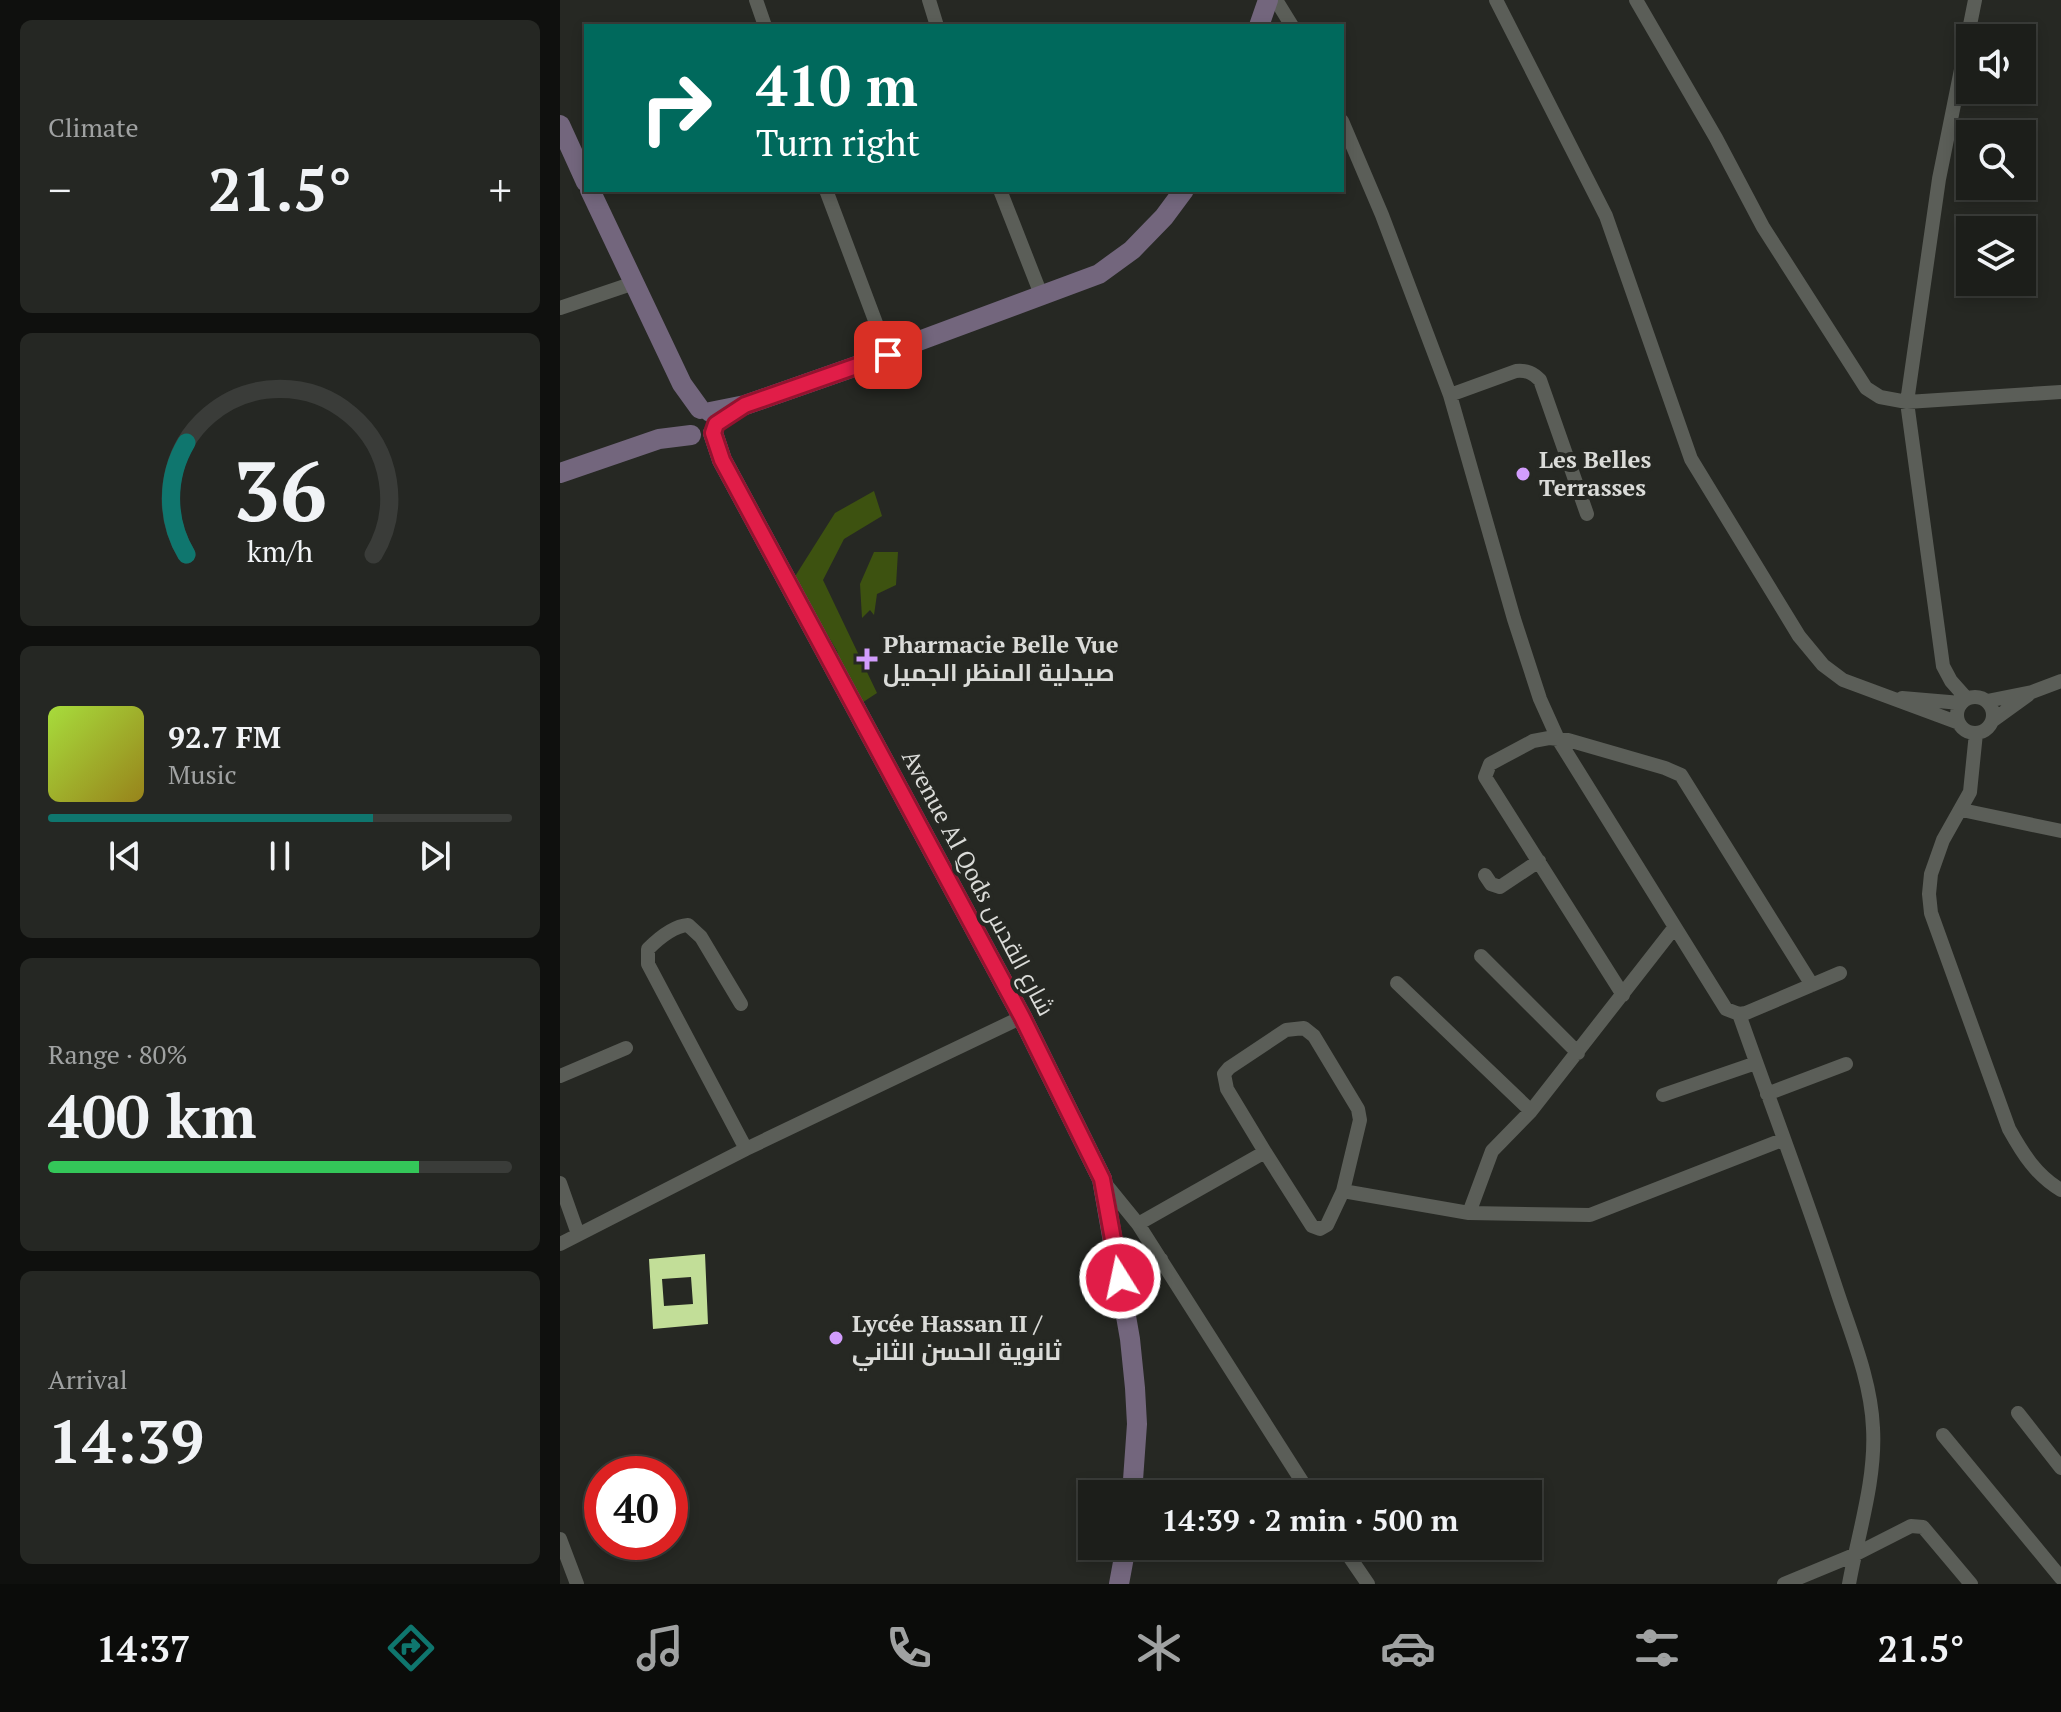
<!DOCTYPE html>
<meta charset="utf-8">
<style>
body{margin:0;font-family:"PT Serif",Cairo,serif;background:#252723;color:#f1f3f6;height:100vh;display:flex;flex-direction:column;font-size:30px;white-space:nowrap}
*{box-sizing:border-box;margin:0}
p{font-size:26px;color:#a0a2a2}
.icon{flex:none;width:44px;height:44px;fill:none;stroke:currentColor;stroke-width:2;stroke-linecap:round;stroke-linejoin:round}
.map{position:relative;flex:1;overflow:hidden}
.sheet{display:flex;flex-direction:column;gap:20px;padding:20px;background:#0f100e;width:560px}
.sheet>*{flex:none}
.banner{position:absolute;left:24px;top:24px;width:760px;height:168px;border-radius:0px;box-shadow:0 4px 12px #0003,0 0 0 2px #3a3c39;background:#00695c;color:#fff;overflow:hidden}
.tools{position:absolute;left:1396px;top:24px;display:grid;gap:16px}
.tools a{display:grid;place-items:center;width:80px;height:80px;border-radius:0px;background:#1c1e1a;box-shadow:0 4px 12px #0003,0 0 0 2px #3a3c39;font-size:40px}
.speed{position:absolute;left:24px;top:1456px;display:flex;gap:16px;font-size:40px;font-weight:700;text-align:center}
.speed>*{display:grid;place-content:center;width:104px;height:104px;border-radius:50%;background:#1c1e1a;box-shadow:0 4px 12px #0003,0 0 0 2px #3a3c39;line-height:1}
.speed .limit{border:12px solid #d22;background:#fff;color:#111}
.pin{position:absolute;display:grid;place-items:center;width:68px;height:68px;color:#fff;margin:-34px;border-radius:16px;box-shadow:0 4px 12px #0006}
.me{position:absolute;width:88px;margin:-44px;rotate:350deg;stroke-linejoin:round;filter:drop-shadow(0 0 6px #0008)}
.turn{display:flex;align-items:center;gap:28px;height:168px;padding:0 40px;font-size:36px}
.turn .icon{width:104px;height:104px;stroke-width:2.5}
.turn b{display:block;font-size:56px;line-height:68px}
.big{font-size:60px;font-weight:700;line-height:1.1}
.sheet .tile{flex:1;display:flex;flex-direction:column;justify-content:center;gap:12px;min-width:0;padding:0 28px;border-radius:12px;background:#252723}
.sheet .dial{align-items:center;gap:0}
.dial svg{height:208px;overflow:visible;fill:none;stroke:#3a3c39;stroke-width:7;stroke-linecap:round;text-anchor:middle}
.dial text{fill:#f1f3f6;stroke:none}
.song{display:flex;align-items:center;gap:24px}
.cover{width:96px;height:96px;border-radius:12px;background:linear-gradient(135deg,hsl(80 70% 55%),hsl(50 70% 35%))}
.played{height:8px;border-radius:4px;background:linear-gradient(90deg,#0f766e 70%,#3a3c39 70%)}
.keys{display:flex;justify-content:space-around;direction:ltr}
.heat{display:flex;justify-content:space-between;align-items:center;font-size:44px;direction:ltr}
.charge{height:12px;border-radius:6px;background:linear-gradient(90deg,#34c759 80%,#3a3c39 0)}
.trip{position:absolute;left:518px;top:1480px;width:464px;height:80px;border-radius:0px;background:#1c1e1a;box-shadow:0 4px 12px #0003,0 0 0 2px #3a3c39;font-weight:700;line-height:80px;text-align:center}
.tab-bar{display:flex;height:128px;justify-content:space-around;align-items:center;background:#0b0c0a;color:#a0a2a2}
.tab-bar .icon{width:56px;height:56px}
.tab-bar .active{color:#0f766e}
.tab-bar b{font-size:36px;color:#f1f3f6}
main{display:flex;flex:1;min-height:0}
.map>svg:first-child{display:block}
.green{fill:#3d5210}
.building{fill:#c2de98;fill-rule:evenodd}
.lines{fill:none;stroke-linecap:round;stroke-linejoin:round}
.street{stroke:#5b5e58;stroke-width:14}
.secondary{stroke:#73667d;stroke-width:20}
.route-casing{stroke:#92132f;stroke-width:20}
.route{stroke:#e11d48;stroke-width:14}
.poi-dot{fill:#d29dfd;stroke:#262823;stroke-width:3}
.labels{text-anchor:middle;stroke-width:8;stroke-linejoin:round;paint-order:stroke}
.poi-label{font-size:24px;font-weight:bold;fill:#dadbd8;stroke:#262823;text-anchor:start}
.street-label{font-size:24px;fill:#dadbd8;stroke:#262823}
</style>
<main>
<section class="sheet">
<div class="tile"><p>Climate</p>
<div class="heat"><a>−</a><b class="big">21.5°</b><a>+</a></div>
</div>
<div class="tile dial"><svg viewBox="0 0 100 80">
<path d="M14 69A42 42 0 1 1 86 69"/>
<path d="M14 69A42 42 0 0 1 14 26" stroke="#0f766e"/>
<text x="50" y="56" font-size="32" font-weight="700">36</text>
<text x="50" y="72" font-size="11">km/h</text>
</svg></div>
<div class="tile">
<div class="song"><i class="cover"></i><div><b>92.7 FM</b><p>Music</p></div></div>
<div class="played"></div>
<div class="keys"><svg class="icon" aria-label="previous" viewBox="0 0 24 24"><path d="M18 5L8 12l10 7zM5 5v14"/></svg><svg class="icon" aria-label="pause" viewBox="0 0 24 24"><path d="M8 5v14M16 5v14"/></svg><svg class="icon" aria-label="next" viewBox="0 0 24 24"><path d="M6 5l10 7-10 7zM19 5v14"/></svg></div>
</div>
<div class="tile"><p>Range · 80%</p><b class="big">400 km</b><div class="charge"></div></div>
<div class="tile"><p>Arrival</p><b class="big">14:39</b></div>
</section>
<div class="map">
<svg width="1501" height="1584" viewBox="0 0 1501 1584">
<rect width="100%" height="100%" fill="#262823"/>
<path class="green" d="M314,491L322,516L284,539L263,580L317,693L294,708L277,651L234,578L275,513Z
M314,552H338L336,585L317,594L314,615L310,610L302,618L300,584Z"/>
<path class="building" d="M145,1254L148,1324L93,1329L89,1259ZM131,1277L133,1304L104,1306L102,1279Z"/>
<g class="lines">
<path class="street" d="M196,0L205,26
M369,0L377,26
M716,0L732,26
M936,0L1046,216L1131,459L1239,636L1263,665L1283,680L1399,723
M1076,0L1156,138L1203,227L1306,388L1320,397L1347,402L1501,392
M782,121L822,215L890,395L954,619L980,699L998,739L1166,1009L1179,1014L1186,1013L1280,973
M266,190L328,355
M440,190L482,297
M0,308L74,283
M890,395L956,371C967,370 973,373 980,380L1027,514
M1397 715a18 18 0 1 1 36 0a18 18 0 1 1-36 0Z
M1342,698L1401,703
M1407,699L1391,681L1383,666L1347,402L1379,179L1415,0
M1427,701L1472,692L1501,681
M1432,721L1468,695
M1416,733L1410,792L1383,840L1371,874L1369,894L1371,913L1449,1129C1463,1154 1476,1175 1501,1190
M1402,810L1501,831
M925,875L931,884L940,887L979,861
M921,956L1018,1053
M837,983L971,1111
M1063,995L925,777L930,764L973,741L989,738L1008,740L1105,768L1121,775L1252,985
M181,1004L141,937L128,925C113,926 98,939 88,949V964L186,1149
M1179,1014C1211,1105 1246,1196 1276,1288C1291,1334 1311,1380 1313,1428C1316,1480 1298,1534 1289,1584
M0,1076L66,1048
M1207,1094L1286,1064
M1103,1095L1196,1063
M543,1181L578,1224L750,1494
M0,1183L18,1234
M783,1191L909,1213L1030,1215L1222,1140
M909,1213L932,1151L971,1111L1114,928
M578,1224L705,1152L752,1226L760,1229L767,1225L783,1191L800,1120L798,1109L754,1036L744,1028L726,1030L669,1068L664,1074L667,1089L705,1152
M0,1244L186,1149L462,1017
M560,1278L601,1259
M1458,1413L1501,1468
M1383,1435L1501,1578
M0,1539L17,1584
M782,1546L808,1584
M1224,1584L1294,1555L1351,1526L1363,1527L1411,1584"/>
<path class="secondary" d="M699,26L708,0
M0,125L26,182
M30,190L122,384L140,409
M150,412L185,405L328,355L356,342L539,274L572,250L604,217L624,190
M153,433L162,460L462,1017L542,1179L570,1339L575,1388L577,1424L572,1494
M0,473L99,439L131,435
M559,1584L566,1546"/>
</g>
<g class="lines">
<g class="route-casing">
<path id="route" d="M328,355L185,405L156,424L153,433L162,460L462,1017L542,1179L560,1278"/>
</g>
<use href="#route" class="route"/>
</g>
<g class="poi-dot">
<circle cx="963" cy="474" r="8"/>
<path d="M303 647h8v8h8v8h-8v8h-8v-8h-8v-8h8z"/>
<circle cx="276" cy="1338" r="8"/>
</g>
<g class="labels">
<g class="poi-label">
<text x="979" y="468">Les Belles<tspan x="979" dy="28">Terrasses</tspan></text>
<text x="323" y="653">Pharmacie Belle Vue<tspan x="323" dy="28">صيدلية المنظر الجميل</tspan></text>
<text x="292" y="1332">Lycée Hassan II /<tspan x="292" dy="28">ثانوية الحسن الثاني</tspan></text>
</g>
<g class="street-label">
<text transform="translate(418 883) rotate(62)" y="8">Avenue Al Qods شارع القدس</text>
</g>
</g>
</svg>
<div class="tools">
<a><svg class="icon" aria-label="sound" viewBox="0 0 24 24"><path d="M4 9h4l5-4v14l-5-4H4zM17 9q2 3 0 6"/></svg></a>
<a><svg class="icon" aria-label="search" viewBox="0 0 24 24"><circle cx="10" cy="10" r="6"/><path d="M15 15l6 6"/></svg></a>
<a><svg class="icon" aria-label="layers" viewBox="0 0 24 24"><path d="M12 4l9 5-9 5-9-5zM3 14l9 5 9-5"/></svg></a>
</div>
<div class="speed"><div class="limit">40</div></div>
<div class="pin" style="left:328px;top:355px;background:#d93025"><svg class="icon" aria-label="arrive" viewBox="0 0 24 24"><path d="M6 21V4h12l-3 4 3 4H6"/></svg></div>
<svg class="me" style="left:560px;top:1278px" viewBox="-20 -20 40 40"><circle r="17" fill="#e11d48" stroke="#fff" stroke-width="3"/><path d="M0-11L8 9 0 5-8 9z" fill="#fff"/></svg>
<div class="trip">14:39 · 2 min · 500 m</div>
<div class="banner">
<div class="turn"><svg class="icon" aria-label="right" viewBox="0 0 24 24"><path d="M7 20v-9h11M14 6l5 5-5 5"/></svg><div><b>410 m</b>Turn right</div></div>
</div>
</div>
</main>
<nav class="tab-bar">
<b>14:37</b>
<svg class="icon active" aria-label="directions" viewBox="0 0 24 24"><path d="M12 3l9 9-9 9-9-9zM9 14v-3h6M13 9l2 2-2 2"/></svg>
<svg class="icon" aria-label="music" viewBox="0 0 24 24"><path d="M9 18V5l10-2v13"/><circle cx="6" cy="18" r="3"/><circle cx="16" cy="16" r="3"/></svg>
<svg class="icon" aria-label="phone" viewBox="0 0 24 24"><path d="M5 4h4l2 5-3 2q2 4 5 5l2-3 5 2v4C11 20 4 13 5 4z"/></svg>
<svg class="icon" aria-label="climate" viewBox="0 0 24 24"><path d="M12 3v18M4 7l16 10M4 17L20 7"/></svg>
<svg class="icon" aria-label="car" viewBox="0 0 24 24"><path d="M5 17H2v-5l4-1 3-4h7l3 4 3 1v5h-3M9 17h6M6 11h13"/><circle cx="7" cy="17" r="2"/><circle cx="17" cy="17" r="2"/></svg>
<svg class="icon" aria-label="filters" viewBox="0 0 24 24"><path d="M4 7h16M4 17h16"/><circle cx="9" cy="7" r="2"/><circle cx="15" cy="17" r="2"/></svg>
<b>21.5°</b>
</nav>
